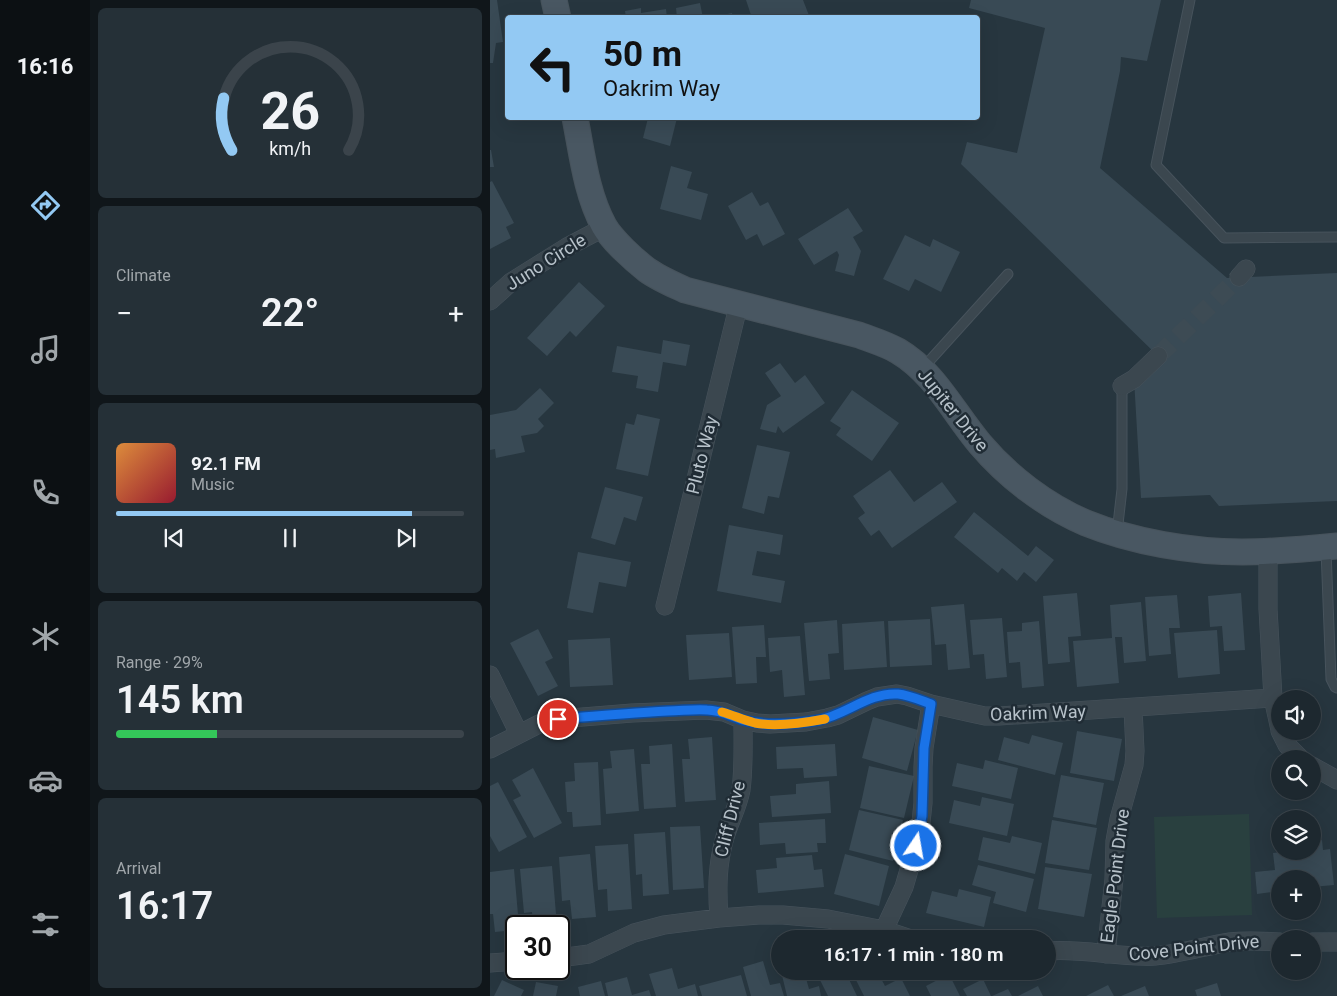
<!DOCTYPE html>
<meta charset="utf-8">
<style>
body{margin:0;font-family:Roboto,sans-serif;background:#253037;color:#f1f3f6;height:100vh;display:flex;flex-direction:column;font-size:19px;white-space:nowrap}
*{box-sizing:border-box;margin:0}
p{font-size:16px;color:#a0a6aa}
.icon{flex:none;width:28px;height:28px;fill:none;stroke:currentColor;stroke-width:2;stroke-linecap:round;stroke-linejoin:round}
.map{position:relative;flex:1;overflow:hidden}
.panel{display:flex;flex-direction:column;gap:8px;padding:8px;background:#10161a;width:400px}
.panel>*{flex:none}
.hud{position:absolute;left:15px;top:15px;width:475px;height:105px;border-radius:5px;box-shadow:0 5px 20px #0002,0 0 0 1px #3b444b;background:#93c9f3;color:#111;overflow:hidden}
.fabs{position:absolute;left:781px;top:690px;display:grid;gap:10px}
.fabs a{display:grid;place-items:center;width:50px;height:50px;border-radius:50%;background:#1d282f;box-shadow:0 5px 20px #0002,0 0 0 1px #3b444b;font-size:25px}
.speed{position:absolute;left:15px;top:915px;display:flex;gap:10px;font-size:25px;font-weight:700;text-align:center}
.speed>*{display:grid;place-content:center;width:65px;height:65px;border-radius:50%;background:#1d282f;box-shadow:0 5px 20px #0002,0 0 0 1px #3b444b;line-height:1}
.speed .limit{border:2px solid #111;border-radius:8px;background:#fff;color:#111}
.pin{position:absolute;display:grid;place-items:center;width:42px;height:42px;color:#fff;margin:-21px;border:2px solid #fff;border-radius:50%;box-shadow:0 1px 5px #0007}
.me{position:absolute;width:55px;margin:-28px;rotate:12deg;stroke-linejoin:round;filter:drop-shadow(0 0 4px #0008)}
.turn{display:flex;align-items:center;gap:18px;height:105px;padding:0 15px;font-size:22px}
.turn .icon{width:65px;height:65px;stroke-width:2.5}
.turn b{display:block;font-size:35px;line-height:42px}
.big{font-size:38px;font-weight:600;line-height:1.1}
.panel .widget{flex:1;display:flex;flex-direction:column;justify-content:center;gap:8px;min-width:0;padding:0 18px;border-radius:8px;background:#253037}
.panel .dial{align-items:center;gap:0}
.dial svg{height:130px;overflow:visible;fill:none;stroke:#3b444b;stroke-width:7;stroke-linecap:round;text-anchor:middle}
.dial text{fill:#f1f3f6;stroke:none}
.song{display:flex;align-items:center;gap:15px}
.cover{width:60px;height:60px;border-radius:8px;background:linear-gradient(135deg,hsl(30 70% 55%),hsl(350 70% 35%))}
.played{height:5px;border-radius:2px;background:linear-gradient(90deg,#93c9f3 85%,#3b444b 85%)}
.keys{display:flex;justify-content:space-around;direction:ltr}
.heat{display:flex;justify-content:space-between;align-items:center;font-size:28px;direction:ltr}
.charge{height:8px;border-radius:4px;background:linear-gradient(90deg,#34c759 29%,#3b444b 0)}
.trip{position:absolute;left:281px;top:930px;width:285px;height:50px;border-radius:25px;background:#1d282f;box-shadow:0 5px 20px #0002,0 0 0 1px #3b444b;font-weight:600;line-height:50px;text-align:center}
main{display:flex;flex:1;min-height:0}
.tab-bar{display:flex;flex-direction:column;width:90px;justify-content:space-around;align-items:center;background:#0c1013;color:#a0a6aa}
.tab-bar .icon{width:35px;height:35px}
.tab-bar .on{color:#93c9f3}
.tab-bar b{font-size:22px;color:#f1f3f6}
.map>svg:first-child{display:block}
.green{fill:#29403f}
.building{fill:#394a55}
.lines{fill:none;stroke-linecap:round;stroke-linejoin:round}
.street-tunnel{stroke:#3d4b54;stroke-width:18;stroke-dasharray:18 9;stroke-linecap:butt}
.lane-casing{stroke:#47535c;stroke-width:11}
.street-casing{stroke:#47535c;stroke-width:19}
.secondary-casing{stroke:#47535c;stroke-width:27}
.lane{stroke:#3b474f;stroke-width:9}
.street{stroke:#3b474f;stroke-width:18}
.secondary{stroke:#495762;stroke-width:25}
.route-casing{stroke:#114b97;stroke-width:12}
.route{stroke:#1a73e8;stroke-width:9}
.slow{stroke:#f59e0b;stroke-width:9}
.labels{text-anchor:middle;stroke-width:5;stroke-linejoin:round;paint-order:stroke}
.street-label{font-size:18px;fill:#b7c2ca;stroke:#202c35}
</style>
<main>
<nav class="tab-bar">
<b>16:16</b>
<svg class="icon on" aria-label="directions" viewBox="0 0 24 24"><path d="M12 3l9 9-9 9-9-9zM9 14v-3h6M13 9l2 2-2 2"/></svg>
<svg class="icon" aria-label="music" viewBox="0 0 24 24"><path d="M9 18V5l10-2v13"/><circle cx="6" cy="18" r="3"/><circle cx="16" cy="16" r="3"/></svg>
<svg class="icon" aria-label="phone" viewBox="0 0 24 24"><path d="M5 4h4l2 5-3 2q2 4 5 5l2-3 5 2v4C11 20 4 13 5 4z"/></svg>
<svg class="icon" aria-label="climate" viewBox="0 0 24 24"><path d="M12 3v18M4 7l16 10M4 17L20 7"/></svg>
<svg class="icon" aria-label="car" viewBox="0 0 24 24"><path d="M5 17H2v-5l4-1 3-4h7l3 4 3 1v5h-3M9 17h6M6 11h13"/><circle cx="7" cy="17" r="2"/><circle cx="17" cy="17" r="2"/></svg>
<svg class="icon" aria-label="filters" viewBox="0 0 24 24"><path d="M4 7h16M4 17h16"/><circle cx="9" cy="7" r="2"/><circle cx="15" cy="17" r="2"/></svg>
</nav>
<section class="panel">
<div class="widget dial"><svg viewBox="0 0 100 80">
<path d="M14 69A42 42 0 1 1 86 69"/>
<path d="M14 69A42 42 0 0 1 9 37" stroke="#93c9f3"/>
<text x="50" y="56" font-size="32" font-weight="700">26</text>
<text x="50" y="72" font-size="11">km/h</text>
</svg></div>
<div class="widget"><p>Climate</p>
<div class="heat"><a>−</a><b class="big">22°</b><a>+</a></div>
</div>
<div class="widget">
<div class="song"><i class="cover"></i><div><b>92.1 FM</b><p>Music</p></div></div>
<div class="played"></div>
<div class="keys"><svg class="icon" aria-label="previous" viewBox="0 0 24 24"><path d="M18 5L8 12l10 7zM5 5v14"/></svg><svg class="icon" aria-label="pause" viewBox="0 0 24 24"><path d="M8 5v14M16 5v14"/></svg><svg class="icon" aria-label="next" viewBox="0 0 24 24"><path d="M6 5l10 7-10 7zM19 5v14"/></svg></div>
</div>
<div class="widget"><p>Range · 29%</p><b class="big">145 km</b><div class="charge"></div></div>
<div class="widget"><p>Arrival</p><b class="big">16:17</b></div>
</section>
<div class="map">
<svg width="847" height="996" viewBox="0 0 847 996">
<rect width="100%" height="100%" fill="#27363f"/>
<path class="green" d="M759,814L762,915L667,918L664,817Z"/>
<path class="building" d="M0,0H7L13,42L6,43L3,63H0Z
M256,0H313L320,18H262Z
M481,0H671L657,61L631,57L630,71L610,168L737,278L847,273V501L729,506L720,495L651,498L644,379L668,356L471,164L477,142L527,153L555,28L479,8Z
M210,3L213,18H187L186,8Z
M151,8V13L176,9L177,18H136L135,11Z
M242,13L243,18H223V17Z
M158,118H187L180,146L153,138Z
M0,150H1L4,167H0Z
M181,166L202,172L197,188L218,194L211,220L170,209Z
M2,181L24,223L16,227L21,238L0,249V182Z
M262,192L270,206L278,202L295,234L273,246L267,234L256,240L238,206Z
M358,208L373,231L363,237L371,251L364,276L345,271L349,255L347,251L324,265L308,239Z
M415,235L440,247L443,239L470,252L451,292L425,279L419,291L393,279Z
M89,282L115,306L86,337L80,331L57,356L37,338Z
M173,340L200,345L196,366L173,362L168,392L146,388L148,376L122,372L127,346L171,354Z
M290,363L305,383L315,375L335,403L293,433L288,426L286,433L270,429L277,405L291,396L275,373Z
M50,388L64,403L48,419L54,426L47,433L31,436L35,452L6,458L5,449L0,450V415L26,410Z
M362,390L409,423L382,461L346,435L351,428L340,421Z
M147,414L170,419L158,476L126,469L136,423L144,425Z
M267,445L300,452L289,498L278,496L274,514L252,508Z
M400,470L424,502L452,482L467,502L402,548L389,530L381,536L368,518L375,513L363,496Z
M115,487L153,497L146,521L134,517L125,545L101,538Z
M484,512L538,556L546,546L564,560L546,582L534,572L527,581L512,568L508,573L464,537Z
M239,525L293,535L290,555L267,551L262,575L295,581L291,603L227,591Z
M88,552L141,562L136,587L109,582L103,613L77,608Z
M587,593L591,636L578,637L580,662L558,664L553,596Z
M751,593L755,650L734,651L732,626L720,627L718,596Z
M687,595L690,628H679L681,654L659,656L655,597Z
M651,602L656,661L634,663L632,637H625L629,683L587,687L583,641L622,638L620,605Z
M474,604L480,668L458,670L456,644L445,645L441,607Z
M512,618L517,677L496,679L494,654L483,655L480,620Z
M440,619L442,665L400,667L398,621Z
M347,620L349,653L338,654L340,679L319,681L314,623Z
M394,621L397,667L354,670L352,624Z
M549,621L554,686L532,688L530,662L519,663L517,632L532,631V623Z
M274,625L276,657H266L267,683L246,684L242,627Z
M48,629L63,658L55,662L68,686L48,696L20,643Z
M727,630L730,674L688,678L684,633Z
M239,633L242,677L199,680L196,635Z
M310,636L315,695L294,697L292,670L280,672L278,638Z
M120,638L123,685L80,687L78,640Z
M383,717L428,730L417,771L372,758Z
M587,731L632,739L624,781L580,773Z
M542,735L573,743L565,775L508,760L514,737L539,744Z
M222,737L226,800L195,802L192,759H200L198,739Z
M182,744L186,807L154,809L151,764H160L159,746Z
M345,744L347,776L314,778L313,768L287,769L286,747Z
M144,749L149,811L116,814L113,769L122,768L120,751Z
M495,760L528,768L521,799L462,786L467,763L493,769Z
M108,762L111,825L83,827L82,812H77L75,782L85,781L84,763Z
M379,766L424,776L414,818L370,808Z
M43,768L72,823L44,838L23,800L31,796L22,780Z
M571,775L614,783L606,825L563,817Z
M339,781L341,813L282,817L280,796L306,794V784Z
M8,782L37,837L9,852L0,836V786Z
M492,797L524,804L517,836L459,823L464,800L490,806Z
M369,810L413,820L403,861L359,850Z
M335,819L336,843H327L328,852L296,854L295,843L270,845L269,823Z
M562,820L607,828L599,870L555,863Z
M210,826L214,888L183,890L180,827Z
M175,832L179,894L153,896L152,874L146,875L144,834Z
M522,836L552,843L545,874L488,860L493,837L520,843Z
M832,840L833,850L840,849L844,885L822,887V879H790V891L767,894L765,872L785,870L783,853L802,851H822V842Z
M138,844L142,909L118,911L117,889L108,890L105,846Z
M100,854L106,917L82,919L80,900L72,901L69,857Z
M355,854L399,866L389,906L344,894Z
M322,855L324,870L332,869L334,887L268,893L266,870L287,868L286,858Z
M488,865L544,879L536,912L503,903L506,892L482,885Z
M62,866L67,926H43L42,912L34,913L30,869Z
M555,867L602,874L594,917L548,909Z
M24,869L29,926H26V930L5,932L3,914H0V872Z
M469,889L501,897L494,927L436,913L442,891L467,897Z
M273,961L280,985L290,983L294,996H261L253,967Z
M182,968L188,989L205,984L208,996H166L159,974Z
M291,971H314L319,989L329,986L331,996H297Z
M348,971H355L367,996H338L330,980Z
M383,971H387L395,986L411,978L420,996H374L366,980Z
M459,974L470,996H441L436,986Z
M251,975L257,996H212L209,986Z
M137,977L142,995L159,990L161,996H118L115,983Z
M493,979L501,996H477L473,989Z
M12,980L34,990L31,996H4Z
M111,981L115,996H90L88,987Z
M46,982L68,986L66,996H43Z
M727,983L731,996H707L705,990Z
M618,985L624,996H596Z
M548,986L553,996H528Z
M655,986L659,996H631Z
M518,989L522,996H502Z"/>
<g class="lines">
<path class="street-tunnel" d="M668,356L749,277"/>
<g class="lane-casing">
<path id="lane" d="M700,0L666,165L734,238L847,237
M433,368L518,274
M627,533L632,489V386
M836,550L841,679L845,687L847,688"/>
</g>
<g class="street-casing">
<path id="street" d="M749,277L756,269
M0,301L21,282L77,247L115,227
M632,386L644,379L668,356
M778,551V609L783,698L790,730
M175,606L249,303
M0,675L29,734
M790,731L797,745L811,759
M0,749L49,724L68,719L142,713L216,710L234,712L253,720L267,723L280,724L316,722L337,718L348,715L377,701L387,697L407,694L417,696L441,704L481,713L495,716H509L783,698
M822,766L847,780
M229,918C227,890 227,864 235,837C240,821 248,806 251,790C254,767 253,743 253,720
M394,930L414,887L430,832L433,803V767L434,748L441,704
M822,942H847
M558,951C593,948 629,958 665,956C690,954 715,946 740,942C757,940 773,941 790,942
M616,954L624,879L625,841L629,819L644,765L645,751L643,708
M69,958L99,954L144,933L174,925L229,918L269,915H293L338,919L394,930L421,939
M0,963L26,961"/>
</g>
<g class="secondary-casing">
<path id="secondary" d="M64,0L68,18
M85,118C92,153 96,193 114,226C122,240 144,260 157,270C168,278 182,284 195,290L369,335C382,340 396,344 408,351C445,373 463,412 490,444C518,477 556,506 596,523C643,542 702,552 752,552C784,552 816,549 847,546"/>
</g>
<use href="#lane" class="lane"/>
<use href="#street" class="street"/>
<use href="#secondary" class="secondary"/>
</g>
<g class="lines">
<g class="route-casing">
<path id="route" d="M68,719C105,716 142,713 178,711C191,711 204,709 217,710C230,710 241,716 253,720C277,727 305,724 329,720C356,715 379,692 408,694C419,695 430,700 441,704L434,748L432,816L426,846"/>
</g>
<use href="#route" class="route"/>
<path class="slow" d="M232,712C243,715 253,720 265,723C286,727 314,723 335,719"/>
</g>
<g class="labels">
<g class="street-label">
<text transform="translate(56 262) rotate(-32)" y="6">Juno Circle</text>
<text transform="translate(463 410) rotate(51)" y="6">Jupiter Drive</text>
<text transform="translate(212 455) rotate(-76)" y="6">Pluto Way</text>
<text transform="translate(548 713) rotate(-2)" y="6">Oakrim Way</text>
<text transform="translate(240 819) rotate(-76)" y="6">Cliff Drive</text>
<text transform="translate(625 876) rotate(-83)" y="6">Eagle Point Drive</text>
<text transform="translate(704 948) rotate(-6)" y="6">Cove Point Drive</text>
</g>
</g>
</svg>
<div class="fabs">
<a><svg class="icon" aria-label="sound" viewBox="0 0 24 24"><path d="M4 9h4l5-4v14l-5-4H4zM17 9q2 3 0 6"/></svg></a>
<a><svg class="icon" aria-label="search" viewBox="0 0 24 24"><circle cx="10" cy="10" r="6"/><path d="M15 15l6 6"/></svg></a>
<a><svg class="icon" aria-label="layers" viewBox="0 0 24 24"><path d="M12 4l9 5-9 5-9-5zM3 14l9 5 9-5"/></svg></a>
<a>+</a>
<a>−</a>
</div>
<div class="speed"><div class="limit">30</div></div>
<div class="pin" style="left:68px;top:719px;background:#d93025"><svg class="icon" aria-label="arrive" viewBox="0 0 24 24"><path d="M6 21V4h12l-3 4 3 4H6"/></svg></div>
<svg class="me" style="left:426px;top:846px" viewBox="-20 -20 40 40"><circle r="17" fill="#1a73e8" stroke="#fff" stroke-width="3"/><path d="M0-11L8 9 0 5-8 9z" fill="#fff"/></svg>
<div class="trip">16:17 · 1 min · 180 m</div>
<div class="hud">
<div class="turn"><svg class="icon" aria-label="left" viewBox="0 0 24 24"><path d="M17 20v-9H6M10 6l-5 5 5 5"/></svg><div><b>50 m</b>Oakrim Way</div></div>
</div>
</div>
</main>
